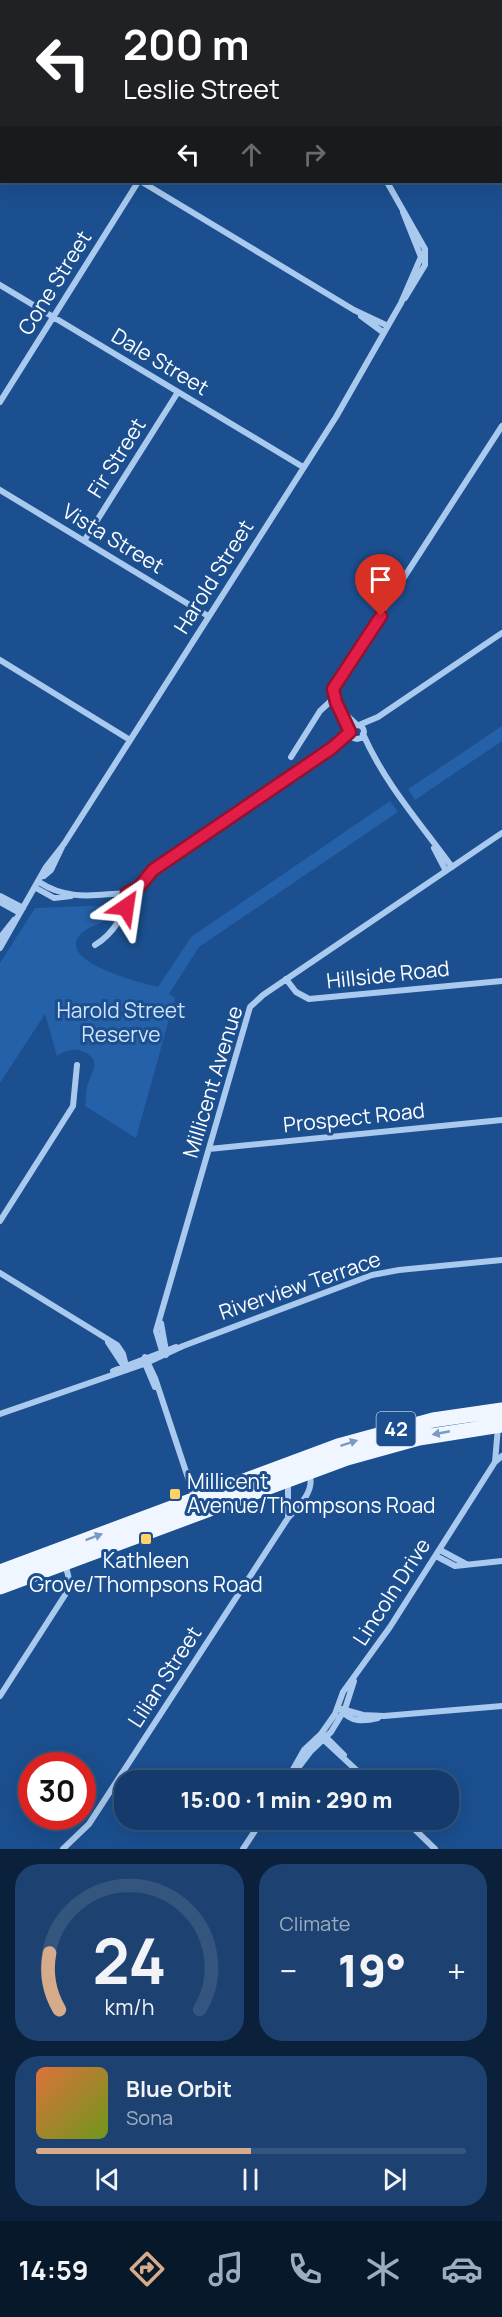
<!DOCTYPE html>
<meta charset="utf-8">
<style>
body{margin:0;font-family:Manrope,sans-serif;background:#1d4271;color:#f1f3f6;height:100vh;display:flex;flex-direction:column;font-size:22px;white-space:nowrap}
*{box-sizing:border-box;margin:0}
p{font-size:20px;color:#9dadc1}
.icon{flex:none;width:33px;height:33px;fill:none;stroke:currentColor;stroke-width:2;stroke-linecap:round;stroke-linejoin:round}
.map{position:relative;height:1849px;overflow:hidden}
.panel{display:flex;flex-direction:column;gap:15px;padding:15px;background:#0b203b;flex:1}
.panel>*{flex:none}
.banner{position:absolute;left:0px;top:0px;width:502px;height:183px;box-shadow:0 6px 24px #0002,0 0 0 2px #33557e;background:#202124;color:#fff;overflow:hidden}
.speed{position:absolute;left:18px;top:1752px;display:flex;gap:12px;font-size:30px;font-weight:700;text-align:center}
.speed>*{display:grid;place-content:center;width:78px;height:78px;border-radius:50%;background:#143b6b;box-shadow:0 6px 24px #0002,0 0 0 2px #33557e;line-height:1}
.speed .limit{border:9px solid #d22;background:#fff;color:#111}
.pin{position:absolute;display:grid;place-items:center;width:51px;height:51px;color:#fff;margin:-62px -26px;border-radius:50% 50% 50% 0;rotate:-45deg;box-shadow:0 0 6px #0007}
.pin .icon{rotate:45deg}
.me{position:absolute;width:66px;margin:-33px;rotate:32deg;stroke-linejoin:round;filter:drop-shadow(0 0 4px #0008)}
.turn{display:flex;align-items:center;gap:21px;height:126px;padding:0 24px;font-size:27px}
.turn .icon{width:78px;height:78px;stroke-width:2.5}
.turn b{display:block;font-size:42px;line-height:51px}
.lanes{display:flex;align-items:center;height:57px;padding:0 24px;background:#0003;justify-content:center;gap:30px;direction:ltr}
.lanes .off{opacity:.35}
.big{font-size:45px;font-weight:800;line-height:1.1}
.panel .card{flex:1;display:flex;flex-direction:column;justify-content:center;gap:9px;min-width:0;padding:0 21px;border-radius:24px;background:#1d4271}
.panel .dial{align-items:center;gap:0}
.dial svg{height:156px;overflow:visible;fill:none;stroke:#33557e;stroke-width:7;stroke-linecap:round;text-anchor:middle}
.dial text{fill:#f1f3f6;stroke:none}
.song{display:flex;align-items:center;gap:18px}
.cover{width:72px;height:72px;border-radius:9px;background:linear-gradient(135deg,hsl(20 70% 55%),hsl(80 70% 35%))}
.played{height:6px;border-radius:3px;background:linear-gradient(90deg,#d6ab8b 50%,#33557e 50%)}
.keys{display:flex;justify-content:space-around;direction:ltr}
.heat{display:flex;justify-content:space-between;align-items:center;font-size:33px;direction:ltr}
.panel .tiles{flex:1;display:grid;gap:15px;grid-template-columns:1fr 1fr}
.card:last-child{grid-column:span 2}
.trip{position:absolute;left:114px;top:1770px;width:345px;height:60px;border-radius:24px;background:#143b6b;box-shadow:0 6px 24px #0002,0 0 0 2px #33557e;font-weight:800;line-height:60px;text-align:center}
.tab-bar{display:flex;height:96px;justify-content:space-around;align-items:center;background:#08182b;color:#9dadc1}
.tab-bar .icon{width:42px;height:42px}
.tab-bar .selected{color:#d6ab8b}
.tab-bar b{font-size:27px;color:#f1f3f6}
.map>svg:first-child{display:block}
.green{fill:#2461a8}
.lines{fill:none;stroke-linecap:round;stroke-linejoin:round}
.minor{stroke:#a9c9ee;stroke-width:6}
.primary{stroke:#f0f6ff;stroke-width:15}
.oneway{fill:#7b9ac1}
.route-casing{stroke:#92132f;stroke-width:15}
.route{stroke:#e11d48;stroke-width:10}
.poi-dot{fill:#ffd166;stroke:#1b4f8f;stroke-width:2}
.labels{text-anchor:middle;stroke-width:6;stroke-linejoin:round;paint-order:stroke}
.shield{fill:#1b4f8f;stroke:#bbcadd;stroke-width:1.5}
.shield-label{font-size:20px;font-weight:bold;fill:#fff}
.street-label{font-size:21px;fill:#fff;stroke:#1b4f8f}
.park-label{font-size:21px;fill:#cfe3fa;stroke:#1b4f8f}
.poi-label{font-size:21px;fill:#fff;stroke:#1b4f8f;text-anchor:start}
</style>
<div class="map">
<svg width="502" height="1849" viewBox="0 0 502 1849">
<rect width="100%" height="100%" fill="#1b4f8f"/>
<path class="green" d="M502,726V741L415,800L408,789Z
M390,801L398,812L199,947L169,994L175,998L136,1138L85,1106L87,1086L94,1068V1060C84,1047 69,1047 57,1056L45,1014L0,1083V963L35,908L113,905C107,927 97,921 83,932C50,961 143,983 158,987L191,937Z"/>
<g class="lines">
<path class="minor" d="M45,2L46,0
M210,2L211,0
M358,2V0
M0,76L2,73
M0,95L2,96
M142,182L354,310L388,326
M387,182L425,249V265L405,298
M0,285L303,467
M361,316L384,333
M0,402L138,182
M0,490L208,616
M84,541L178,392
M0,660L130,740
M334,695L335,684L502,426
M334,698L350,730
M342,711L357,725
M350 732a7 7 0 1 1 14 0a7 7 0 1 1-14 0Z
M359,725L378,717L502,633
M363,734C385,784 421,824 452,867
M291,757L320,711L334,698L343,677
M434,848L446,871
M44,876L51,870L63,845
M39,882C68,901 94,895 127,893L139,887L153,870L332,748L350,732
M36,888L54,898L71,896
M0,896L23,908
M0,902L20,913
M0,938L14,920
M95,945C113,934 127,913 127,893
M0,948L46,867L64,844L336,417L401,303L421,257L403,212
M286,979L296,992L309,999L502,981
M209,1149L502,1120
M0,1221L73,1106L77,1065
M0,1273L117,1345L123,1354L127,1370
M161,1323L166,1351
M108,1342L125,1368
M166,1355L162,1351L156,1331L250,1007L263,995L502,833
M145,1357L155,1378L195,1499
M144,1361L155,1387
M113,1371L176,1347
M0,1414L144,1364L183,1346L372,1275L399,1270L502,1260
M495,1462L498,1427
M189,1473L201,1496
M288,1480V1518
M440,1550L466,1564
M436,1556L455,1566L502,1561
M0,1696L65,1595L69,1579L65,1563
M338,1708L363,1715L384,1716L502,1706
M341,1710C351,1722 363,1722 378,1718
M326,1737L344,1755
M324,1740L367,1780
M292,1776L311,1751L331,1732L345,1709L354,1681
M287,1780L304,1750L321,1734L335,1714L343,1692L390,1627L495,1462L502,1456
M405,1820L435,1849
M63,1849L89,1824L288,1518C299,1506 316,1490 309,1473
M243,1849L262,1820"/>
<path class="primary" d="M0,1572L338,1446L433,1420L502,1410
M0,1587L347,1458L419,1438L502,1425"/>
</g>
<defs><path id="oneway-solid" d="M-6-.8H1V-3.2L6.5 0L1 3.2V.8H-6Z" transform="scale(1.5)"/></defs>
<g class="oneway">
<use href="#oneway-solid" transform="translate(441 1433) rotate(169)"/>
<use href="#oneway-solid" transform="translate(349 1443) rotate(-18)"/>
<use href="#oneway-solid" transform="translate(94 1537) rotate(-21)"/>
</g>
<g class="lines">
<g class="route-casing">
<path id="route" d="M126,907L127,893L139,887L153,870L332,748L350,732L336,702L333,689L381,616"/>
</g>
<use href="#route" class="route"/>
</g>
<g class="poi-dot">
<rect x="169" y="1488" width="12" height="12" rx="3"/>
<rect x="140" y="1533" width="12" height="12" rx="3"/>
</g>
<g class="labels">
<rect class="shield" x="376.5" y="1412" width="39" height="34" rx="4.5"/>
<g class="shield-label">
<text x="396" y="1436">42</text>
</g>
<g class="street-label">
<text transform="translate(55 283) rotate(-58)" y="7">Cone Street</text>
<text transform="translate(160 362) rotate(31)" y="7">Dale Street</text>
<text transform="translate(117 458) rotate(-58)" y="7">Fir Street</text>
<text transform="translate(113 539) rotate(31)" y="7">Vista Street</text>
<text transform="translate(214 577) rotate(-58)" y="7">Harold Street</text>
<text transform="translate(388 975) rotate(-6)" y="7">Hillside Road</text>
<text transform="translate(213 1082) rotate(-73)" y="7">Millicent Avenue</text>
<text transform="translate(354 1118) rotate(-6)" y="7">Prospect Road</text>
<text transform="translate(300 1286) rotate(-19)" y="7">Riverview Terrace</text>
<text transform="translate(392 1592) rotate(-57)" y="7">Lincoln Drive</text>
<text transform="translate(165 1677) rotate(-57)" y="7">Lilian Street</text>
</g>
<g class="park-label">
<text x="121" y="1018">Harold Street<tspan x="121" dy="24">Reserve</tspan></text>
</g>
<g class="poi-label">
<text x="187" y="1489">Millicent<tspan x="187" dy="24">Avenue/Thompsons Road</tspan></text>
<text x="146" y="1568" text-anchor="middle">Kathleen<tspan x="146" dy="24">Grove/Thompsons Road</tspan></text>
</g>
</g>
</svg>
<div class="speed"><div class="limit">30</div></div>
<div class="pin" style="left:381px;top:616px;background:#d93025"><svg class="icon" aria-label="arrive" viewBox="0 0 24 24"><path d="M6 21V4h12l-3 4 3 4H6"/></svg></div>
<svg class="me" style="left:126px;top:907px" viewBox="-20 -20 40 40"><path d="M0-17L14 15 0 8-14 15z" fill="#e11d48" stroke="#fff" stroke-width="4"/></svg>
<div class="trip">15:00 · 1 min · 290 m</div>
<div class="banner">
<div class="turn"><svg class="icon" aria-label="left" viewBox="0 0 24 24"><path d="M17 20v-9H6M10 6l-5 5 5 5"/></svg><div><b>200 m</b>Leslie Street</div></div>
<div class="lanes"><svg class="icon" aria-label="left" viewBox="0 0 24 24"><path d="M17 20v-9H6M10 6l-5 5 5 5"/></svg><svg class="icon off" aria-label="ahead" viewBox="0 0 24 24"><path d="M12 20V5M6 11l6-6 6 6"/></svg><svg class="icon off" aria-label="right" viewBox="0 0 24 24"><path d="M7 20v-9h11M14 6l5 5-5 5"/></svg></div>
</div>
</div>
<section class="panel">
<div class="tiles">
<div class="card dial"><svg viewBox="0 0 100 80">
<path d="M14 69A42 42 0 1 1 86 69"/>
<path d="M14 69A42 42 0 0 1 9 40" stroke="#d6ab8b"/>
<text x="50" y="56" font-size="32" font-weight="700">24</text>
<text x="50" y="72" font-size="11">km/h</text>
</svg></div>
<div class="card"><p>Climate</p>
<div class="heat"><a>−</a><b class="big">19°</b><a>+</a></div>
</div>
<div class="card">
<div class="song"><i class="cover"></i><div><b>Blue Orbit</b><p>Sona</p></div></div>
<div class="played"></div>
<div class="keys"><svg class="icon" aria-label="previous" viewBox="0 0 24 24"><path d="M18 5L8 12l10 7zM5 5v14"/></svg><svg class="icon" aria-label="pause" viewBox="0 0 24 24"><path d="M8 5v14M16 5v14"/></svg><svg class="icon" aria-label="next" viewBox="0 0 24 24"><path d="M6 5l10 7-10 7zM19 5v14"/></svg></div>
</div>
</div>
</section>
<nav class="tab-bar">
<b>14:59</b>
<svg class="icon selected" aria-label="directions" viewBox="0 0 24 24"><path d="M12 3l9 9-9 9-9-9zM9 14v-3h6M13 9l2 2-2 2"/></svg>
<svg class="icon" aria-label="music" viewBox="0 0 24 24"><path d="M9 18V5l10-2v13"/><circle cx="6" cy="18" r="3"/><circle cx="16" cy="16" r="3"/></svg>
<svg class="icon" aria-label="phone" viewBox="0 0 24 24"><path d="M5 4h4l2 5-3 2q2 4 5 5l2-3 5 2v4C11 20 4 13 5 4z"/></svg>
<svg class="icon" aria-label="climate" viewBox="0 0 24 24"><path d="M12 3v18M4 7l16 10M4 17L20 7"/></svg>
<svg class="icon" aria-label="car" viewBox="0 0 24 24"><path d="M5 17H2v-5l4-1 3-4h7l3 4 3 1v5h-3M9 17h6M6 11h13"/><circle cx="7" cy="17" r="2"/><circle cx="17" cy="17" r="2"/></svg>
</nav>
